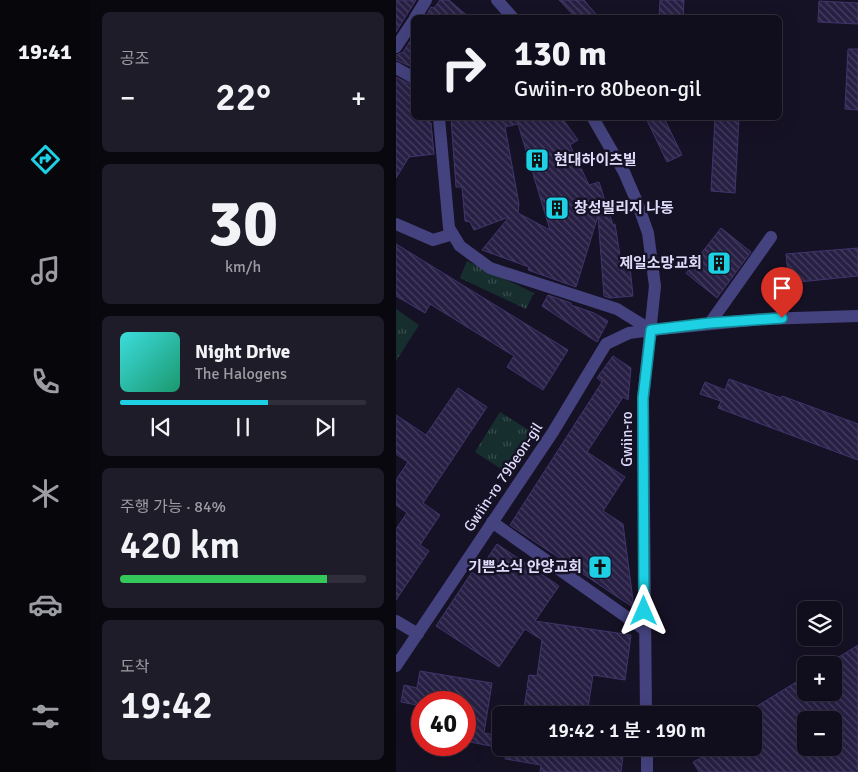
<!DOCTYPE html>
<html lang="ko">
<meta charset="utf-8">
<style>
body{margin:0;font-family:Signika,"Noto Sans KR",sans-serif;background:#1e1c29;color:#f1f3f6;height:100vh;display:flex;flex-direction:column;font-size:19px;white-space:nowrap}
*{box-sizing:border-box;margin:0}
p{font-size:16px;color:#9c9ca3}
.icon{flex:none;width:28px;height:28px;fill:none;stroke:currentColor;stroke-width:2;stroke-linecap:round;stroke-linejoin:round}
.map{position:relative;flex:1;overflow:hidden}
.drawer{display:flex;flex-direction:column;gap:12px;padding:12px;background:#09080f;width:306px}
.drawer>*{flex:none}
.banner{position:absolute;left:15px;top:15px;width:371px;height:105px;border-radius:8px;box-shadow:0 5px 20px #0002,0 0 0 1px #302e3b;background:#100e1c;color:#f1f3f6;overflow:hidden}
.fabs{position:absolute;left:401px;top:601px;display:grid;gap:10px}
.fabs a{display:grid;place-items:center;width:45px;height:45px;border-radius:8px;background:#100e1c;box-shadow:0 5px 20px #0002,0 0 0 1px #302e3b;font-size:25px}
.speed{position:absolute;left:15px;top:691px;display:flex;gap:10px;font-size:25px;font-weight:700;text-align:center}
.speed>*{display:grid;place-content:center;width:65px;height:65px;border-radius:50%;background:#100e1c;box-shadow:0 5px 20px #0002,0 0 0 1px #302e3b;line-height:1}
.speed .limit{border:8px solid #d22;background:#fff;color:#111}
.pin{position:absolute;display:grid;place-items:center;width:42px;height:42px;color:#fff;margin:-51px -21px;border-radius:50% 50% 50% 0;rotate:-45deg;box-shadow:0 0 5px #0007}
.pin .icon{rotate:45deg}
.me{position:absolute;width:55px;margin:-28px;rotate:0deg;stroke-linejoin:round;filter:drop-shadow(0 0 4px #0008)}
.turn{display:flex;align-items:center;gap:18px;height:105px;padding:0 20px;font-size:22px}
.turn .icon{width:65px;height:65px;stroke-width:2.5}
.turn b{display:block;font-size:35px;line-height:42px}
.big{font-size:38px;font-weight:600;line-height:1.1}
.drawer .card{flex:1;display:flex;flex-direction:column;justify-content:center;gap:8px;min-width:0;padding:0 18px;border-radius:8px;background:#1e1c29}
.drawer .dial{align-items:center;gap:0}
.dial b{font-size:65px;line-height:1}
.song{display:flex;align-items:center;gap:15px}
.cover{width:60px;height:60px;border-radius:8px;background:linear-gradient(135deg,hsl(180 70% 55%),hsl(160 70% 35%))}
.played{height:5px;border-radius:2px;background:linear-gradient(90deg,#1dd0e4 60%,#302e3b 60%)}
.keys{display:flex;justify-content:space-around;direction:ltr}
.heat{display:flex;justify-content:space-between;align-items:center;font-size:28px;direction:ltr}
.charge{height:8px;border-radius:4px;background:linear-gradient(90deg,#34c759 84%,#302e3b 0)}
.trip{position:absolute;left:96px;top:706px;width:270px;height:50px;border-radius:8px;background:#100e1c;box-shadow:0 5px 20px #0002,0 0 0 1px #302e3b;font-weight:600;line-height:50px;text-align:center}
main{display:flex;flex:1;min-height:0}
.tabs{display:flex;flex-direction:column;width:90px;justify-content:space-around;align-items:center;background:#06060b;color:#9c9ca3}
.tabs .icon{width:35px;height:35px}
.tabs .active{color:#1dd0e4}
.tabs b{font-size:22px;color:#f1f3f6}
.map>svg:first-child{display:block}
.grass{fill:url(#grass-tufts)}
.building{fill:url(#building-back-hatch);stroke:#41356d;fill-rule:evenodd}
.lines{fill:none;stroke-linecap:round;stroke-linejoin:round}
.minor{stroke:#45437f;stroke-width:12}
.route-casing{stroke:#138794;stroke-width:12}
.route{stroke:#1dd0e4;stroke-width:9}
.labels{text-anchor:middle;stroke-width:5;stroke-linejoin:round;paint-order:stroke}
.poi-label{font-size:15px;font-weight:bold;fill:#dfdbfb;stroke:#161225;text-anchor:start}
.street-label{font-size:15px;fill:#dfdbfb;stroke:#161225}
</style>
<main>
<nav class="tabs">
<b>19:41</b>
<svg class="icon active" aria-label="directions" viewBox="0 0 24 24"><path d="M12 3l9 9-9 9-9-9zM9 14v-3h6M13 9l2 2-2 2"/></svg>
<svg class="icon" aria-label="music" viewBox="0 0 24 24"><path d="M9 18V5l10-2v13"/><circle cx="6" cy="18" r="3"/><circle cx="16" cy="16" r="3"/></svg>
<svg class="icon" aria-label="phone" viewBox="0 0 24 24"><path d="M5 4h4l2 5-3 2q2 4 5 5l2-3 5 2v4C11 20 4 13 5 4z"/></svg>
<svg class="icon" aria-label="climate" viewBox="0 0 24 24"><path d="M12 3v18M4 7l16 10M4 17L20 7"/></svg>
<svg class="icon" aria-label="car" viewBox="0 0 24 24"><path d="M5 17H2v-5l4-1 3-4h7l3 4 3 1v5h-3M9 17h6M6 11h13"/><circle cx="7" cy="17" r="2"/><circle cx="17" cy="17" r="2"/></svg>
<svg class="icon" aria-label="filters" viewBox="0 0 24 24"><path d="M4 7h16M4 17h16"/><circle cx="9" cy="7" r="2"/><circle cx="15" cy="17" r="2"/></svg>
</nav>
<section class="drawer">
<div class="card"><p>공조</p>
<div class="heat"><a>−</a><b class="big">22°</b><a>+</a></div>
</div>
<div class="card dial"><b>30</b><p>km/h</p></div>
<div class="card">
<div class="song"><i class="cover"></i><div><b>Night Drive</b><p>The Halogens</p></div></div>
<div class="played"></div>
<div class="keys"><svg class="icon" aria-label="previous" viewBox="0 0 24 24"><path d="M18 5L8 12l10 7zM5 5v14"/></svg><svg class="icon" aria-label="pause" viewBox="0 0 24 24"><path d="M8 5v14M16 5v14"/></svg><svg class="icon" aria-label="next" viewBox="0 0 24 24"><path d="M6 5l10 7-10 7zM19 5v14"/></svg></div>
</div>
<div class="card"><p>주행 가능 · 84%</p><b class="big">420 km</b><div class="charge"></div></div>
<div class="card"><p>도착</p><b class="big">19:42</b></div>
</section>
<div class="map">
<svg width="462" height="772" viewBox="0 0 462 772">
<defs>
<pattern id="grass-tufts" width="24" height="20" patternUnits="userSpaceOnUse" patternTransform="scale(1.25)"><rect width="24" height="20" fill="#162f2e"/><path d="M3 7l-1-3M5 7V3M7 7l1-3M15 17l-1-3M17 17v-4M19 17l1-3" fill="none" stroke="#374d4d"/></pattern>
<pattern id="building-back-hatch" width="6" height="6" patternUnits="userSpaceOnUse" patternTransform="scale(1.25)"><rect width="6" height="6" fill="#282044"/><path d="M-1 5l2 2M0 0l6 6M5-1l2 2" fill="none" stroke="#474060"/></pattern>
</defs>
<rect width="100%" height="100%" fill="#161225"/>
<path class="grass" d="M71,261L138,293L130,309L64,278Z
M0,309L23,325L0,361Z
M104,412L139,434L113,474L79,452Z"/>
<path class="building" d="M0,0H20L0,32Z
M44,0H53L74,18H29L35,7L38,8Z
M163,0H188L203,18H180Z
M264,0H288L287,18H263Z
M423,1L462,3V24L422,22Z
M18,35V68L0,60V55L7,52Z
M452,49H462V110L449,109Z
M0,77L18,86V118H29L35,123L38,154L13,157L0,178Z
M55,118H166L182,140L174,145L193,185L203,182L217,225L219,224L226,268L234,267L237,296L214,298L208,296L202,216L180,287L132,270L133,267L86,250L113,217L78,230L74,222L69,221L66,187H60ZM122,124L154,230L122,213L123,204L109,127Z
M250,118H268L286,155L271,162Z
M319,118H343L339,193L315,191Z
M325,228L355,252L321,298L290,273Z
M0,244L172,350L147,390L111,367L118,356L34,304L29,313L0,296Z
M462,248V276L393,283L390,254Z
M152,295L175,303V305L198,313L212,321L201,342L146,306Z
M217,356L235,368L232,400L227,397L191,452L229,477L207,511L227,524L238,608L114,525L206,382L201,378Z
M333,379L385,398L386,396L462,424V460L322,408L325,401L304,394L309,382L329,390Z
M62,388L91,407L27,503L44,515L24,545L33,551L0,600V529L11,513L0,505V480L12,462L0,454V415L30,435Z
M101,544L163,586L139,621L235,635L229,680L197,675L191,715H127L131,689L136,690L131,687L133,675L141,676L146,640L129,629L103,667L40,626L76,572L80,575Z
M462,645V772H303L297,762L323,748H358V708L410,676V692H438V660ZM410,720H438V748H410Z
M24,671L96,683L88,733L105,736V748L69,741L73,713H69V702H26V706L5,702L8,685L21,688Z
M111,748H228L225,772H144L145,765L109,759Z"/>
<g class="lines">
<path class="minor" d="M101,0L117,18
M19,18L30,0
M0,47L18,20
M0,68L18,78
M43,118L53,228L64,246L94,268L221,309L255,330
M197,118L228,172L241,202L252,233L259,286L247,399L250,715
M0,224L37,240L57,234
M314,323L375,237
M96,522L249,630
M0,621L22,634
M0,666L157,432L210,344L233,333L255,330L366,319L462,316
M251,748V772"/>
</g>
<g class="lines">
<g class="route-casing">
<path id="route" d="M248,611L247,398L255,330L314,323L386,318"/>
</g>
<use href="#route" class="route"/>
</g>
<defs>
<g id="building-square" transform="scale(1.25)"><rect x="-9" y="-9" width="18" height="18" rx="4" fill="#1dd0e4" stroke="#161225"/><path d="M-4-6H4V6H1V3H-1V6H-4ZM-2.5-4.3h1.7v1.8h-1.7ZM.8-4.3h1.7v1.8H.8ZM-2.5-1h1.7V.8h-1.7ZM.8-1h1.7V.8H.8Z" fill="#111"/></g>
<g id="church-square" transform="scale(1.25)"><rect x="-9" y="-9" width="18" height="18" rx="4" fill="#1dd0e4" stroke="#161225"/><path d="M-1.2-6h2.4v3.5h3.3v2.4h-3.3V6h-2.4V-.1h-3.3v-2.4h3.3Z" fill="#111"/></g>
</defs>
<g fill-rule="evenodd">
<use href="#building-square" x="141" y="160"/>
<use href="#building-square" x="161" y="208"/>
<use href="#building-square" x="323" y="263"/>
<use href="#church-square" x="204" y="567"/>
</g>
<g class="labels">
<g class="poi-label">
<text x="158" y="165">현대하이츠빌</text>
<text x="178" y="213">창성빌리지 나동</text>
<text x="306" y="268" text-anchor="end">제일소망교회</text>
<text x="186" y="572" text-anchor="end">기쁜소식 안양교회</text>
</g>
<g class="street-label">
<text transform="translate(231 439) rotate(-90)" y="5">Gwiin-ro</text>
<text transform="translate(107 477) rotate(-56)" y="5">Gwiin-ro 79beon-gil</text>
</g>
</g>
</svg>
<div class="fabs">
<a><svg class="icon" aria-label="layers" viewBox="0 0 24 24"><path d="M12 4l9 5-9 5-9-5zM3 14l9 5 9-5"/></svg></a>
<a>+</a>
<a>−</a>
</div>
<div class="speed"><div class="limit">40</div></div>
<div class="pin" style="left:386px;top:318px;background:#d93025"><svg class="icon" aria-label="arrive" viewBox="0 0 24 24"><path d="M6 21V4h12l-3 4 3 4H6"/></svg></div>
<svg class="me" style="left:248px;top:611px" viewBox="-20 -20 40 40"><path d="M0-17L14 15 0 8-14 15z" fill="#1dd0e4" stroke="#fff" stroke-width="4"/></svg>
<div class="trip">19:42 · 1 분 · 190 m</div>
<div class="banner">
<div class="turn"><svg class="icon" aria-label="right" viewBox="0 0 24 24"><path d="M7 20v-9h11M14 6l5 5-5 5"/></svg><div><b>130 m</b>Gwiin-ro 80beon-gil</div></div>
</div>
</div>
</main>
